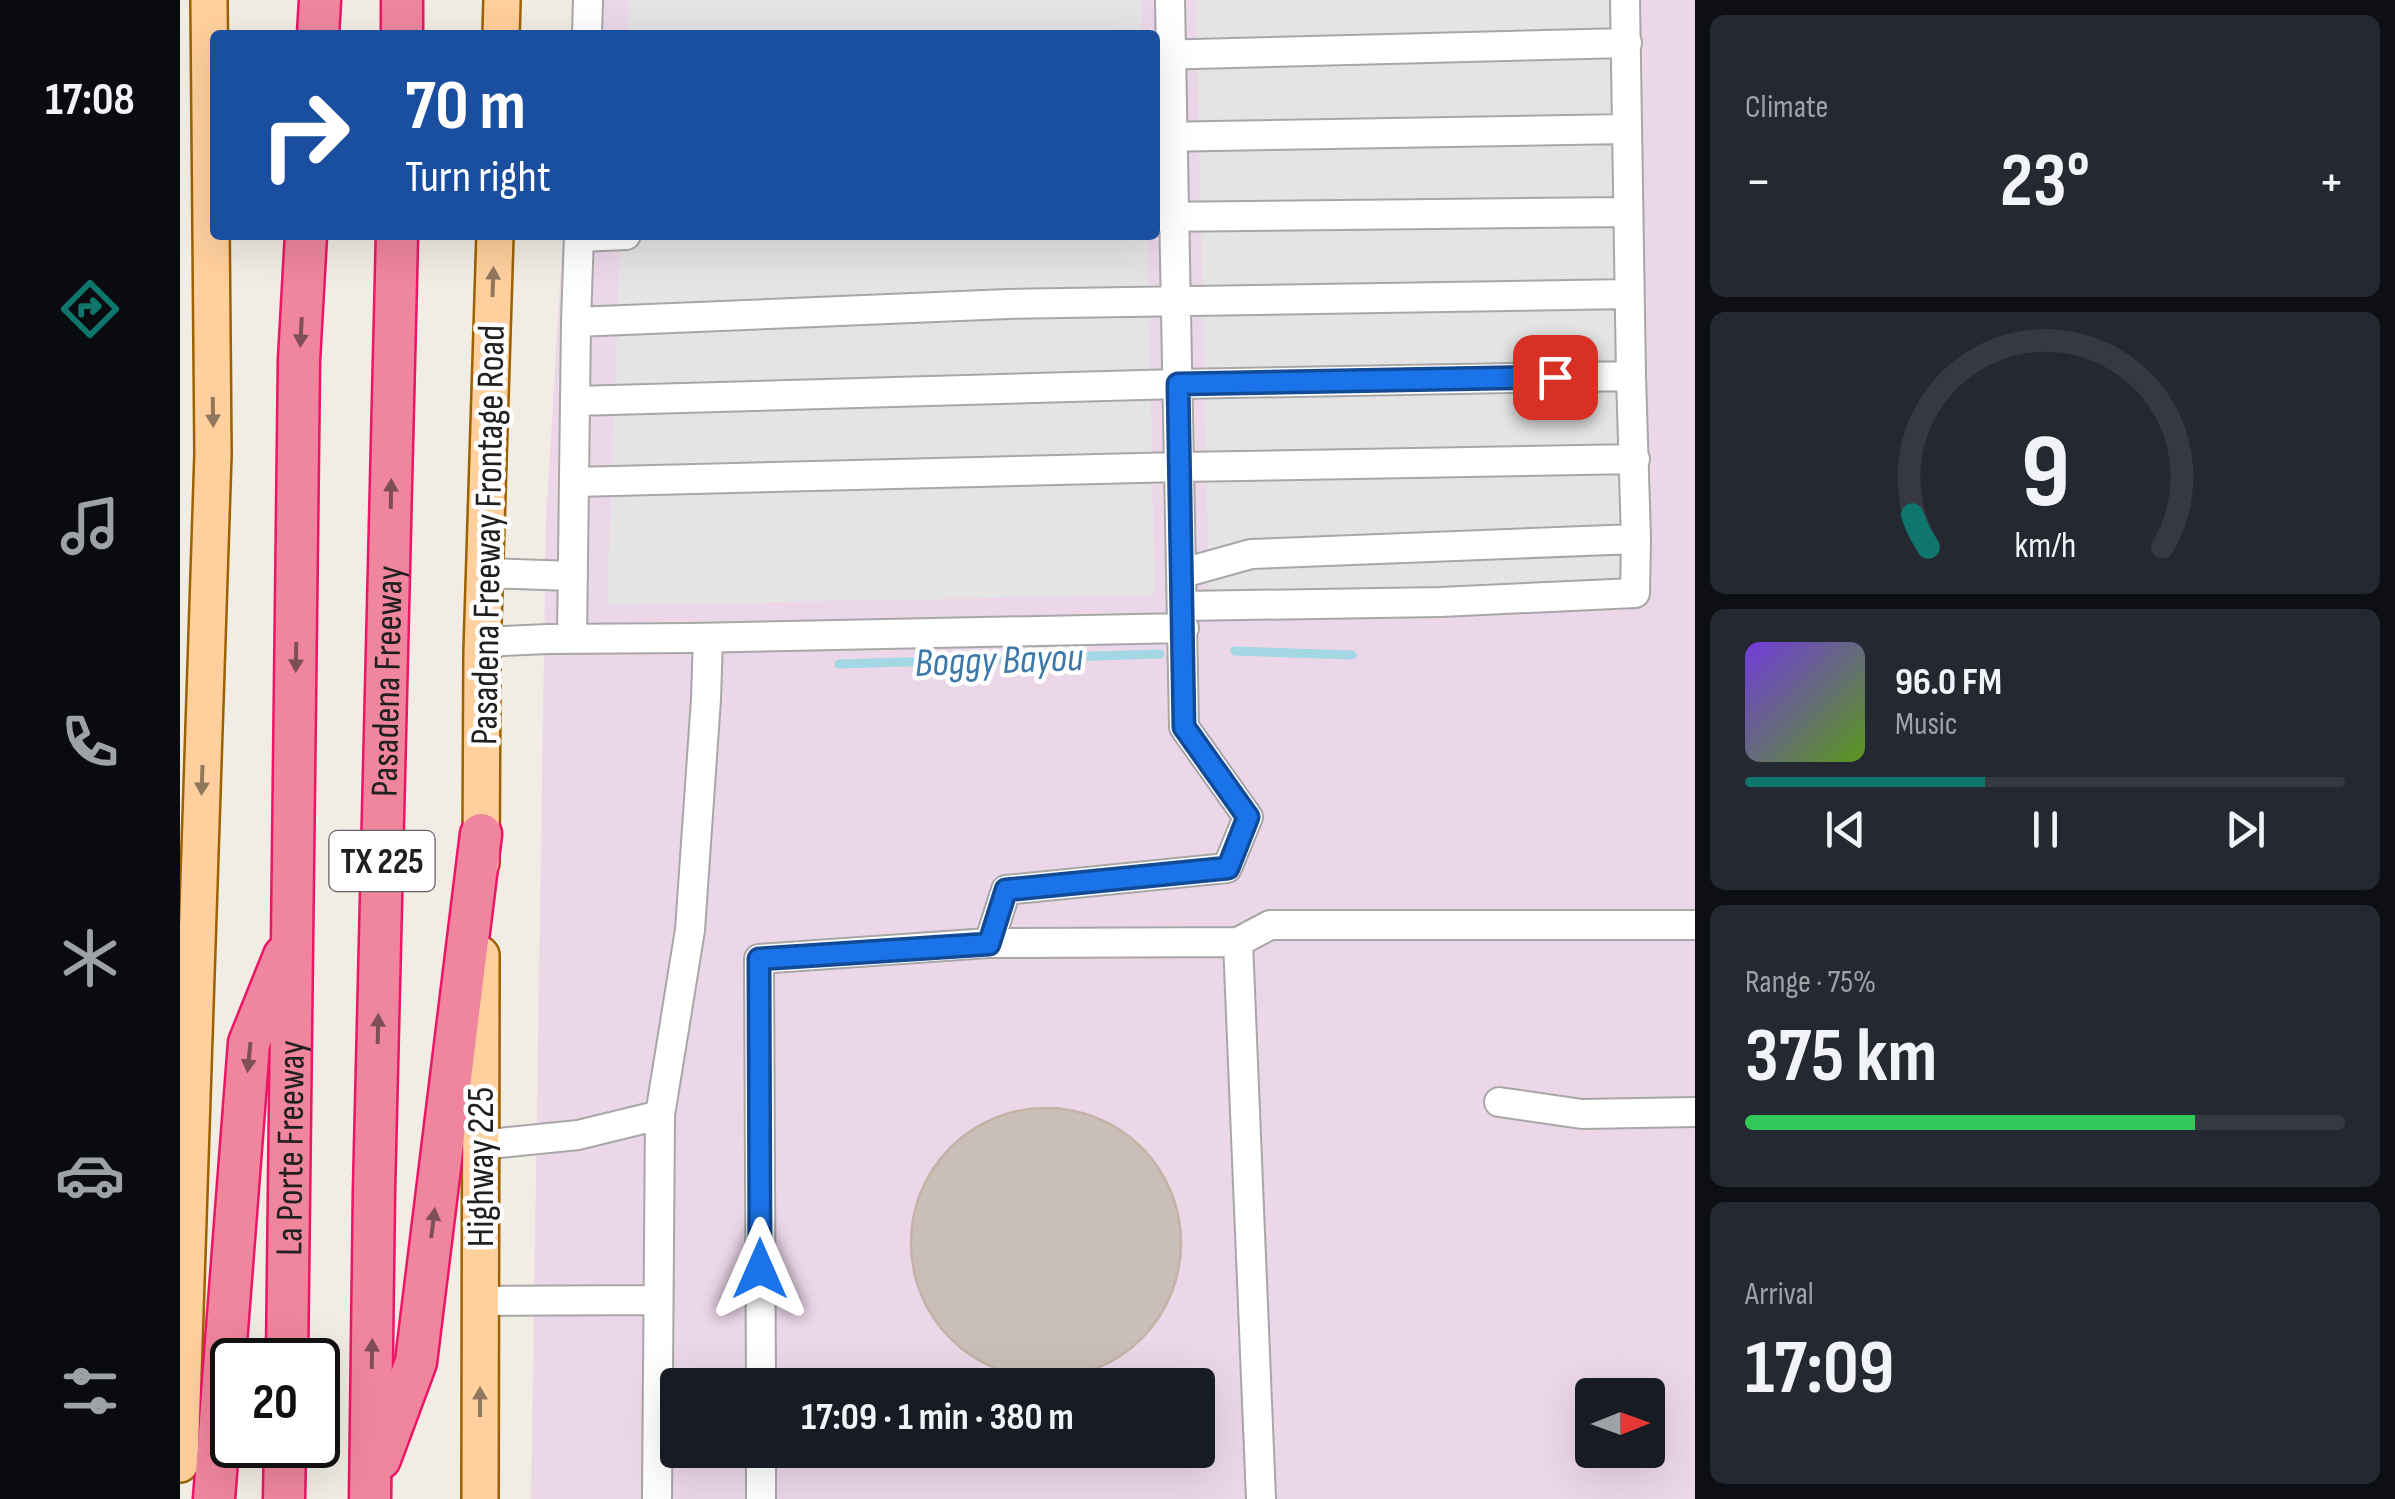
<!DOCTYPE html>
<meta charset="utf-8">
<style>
body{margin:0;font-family:"Sofia Sans Condensed",sans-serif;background:#242831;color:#f1f3f6;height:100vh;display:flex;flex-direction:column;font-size:38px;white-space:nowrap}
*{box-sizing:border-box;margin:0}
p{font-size:32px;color:#9ea1a6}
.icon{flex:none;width:55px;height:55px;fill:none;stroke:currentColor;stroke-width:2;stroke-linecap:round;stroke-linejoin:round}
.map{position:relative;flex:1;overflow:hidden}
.side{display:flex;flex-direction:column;gap:15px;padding:15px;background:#0d0f14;width:700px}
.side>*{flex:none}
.hud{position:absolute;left:30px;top:30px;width:950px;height:210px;border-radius:10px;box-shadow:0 10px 40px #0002;background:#1a4fa0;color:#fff;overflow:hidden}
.needle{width:65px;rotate:89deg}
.buttons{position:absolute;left:1395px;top:1378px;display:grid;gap:20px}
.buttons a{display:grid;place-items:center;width:90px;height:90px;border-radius:10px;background:#171b24;box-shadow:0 10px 40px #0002;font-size:50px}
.speed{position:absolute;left:30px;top:1338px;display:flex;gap:20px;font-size:50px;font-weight:700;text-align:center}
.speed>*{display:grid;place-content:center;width:130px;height:130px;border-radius:50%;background:#171b24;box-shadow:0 10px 40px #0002;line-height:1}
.speed .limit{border:5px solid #111;border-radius:15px;background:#fff;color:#111}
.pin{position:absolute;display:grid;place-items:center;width:85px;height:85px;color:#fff;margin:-42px;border-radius:20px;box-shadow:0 5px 15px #0006}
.me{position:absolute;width:110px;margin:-55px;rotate:0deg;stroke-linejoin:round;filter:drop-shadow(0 0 8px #0008)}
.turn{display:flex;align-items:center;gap:35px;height:210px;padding:0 30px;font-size:45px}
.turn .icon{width:130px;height:130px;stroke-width:2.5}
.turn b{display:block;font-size:70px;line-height:85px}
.big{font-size:75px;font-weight:700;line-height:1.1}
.side .card{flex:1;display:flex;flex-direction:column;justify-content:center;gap:15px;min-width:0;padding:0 35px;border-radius:15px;background:#242831}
.side .dial{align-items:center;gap:0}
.dial svg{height:260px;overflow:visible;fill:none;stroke:#363941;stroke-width:7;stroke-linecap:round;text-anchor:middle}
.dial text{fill:#f1f3f6;stroke:none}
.song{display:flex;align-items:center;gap:30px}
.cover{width:120px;height:120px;border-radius:15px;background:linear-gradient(135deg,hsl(260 70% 55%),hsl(90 70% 35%))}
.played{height:10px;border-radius:5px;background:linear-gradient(90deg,#0f766e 40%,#363941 40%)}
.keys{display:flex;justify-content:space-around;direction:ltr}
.heat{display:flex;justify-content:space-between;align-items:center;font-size:55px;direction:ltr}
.charge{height:15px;border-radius:8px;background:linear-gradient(90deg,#34c759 75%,#363941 0)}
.trip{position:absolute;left:480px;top:1368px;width:555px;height:100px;border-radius:10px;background:#171b24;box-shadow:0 10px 40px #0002;font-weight:700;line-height:100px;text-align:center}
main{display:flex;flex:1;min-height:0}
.tab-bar{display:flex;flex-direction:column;width:180px;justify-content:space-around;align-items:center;background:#090b0e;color:#9ea1a6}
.tab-bar .icon{width:70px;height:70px}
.tab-bar .current{color:#0f766e}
.tab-bar b{font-size:45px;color:#f1f3f6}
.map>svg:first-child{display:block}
.industrial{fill:#ebd7e8;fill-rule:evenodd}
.parking{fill:#e4e4e4}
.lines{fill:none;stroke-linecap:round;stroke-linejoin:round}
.stream{stroke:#a2d7e3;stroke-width:9}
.building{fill:#cabfb8;stroke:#c5b2a6;stroke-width:2.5}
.minor-casing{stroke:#a7a7a7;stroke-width:32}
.major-casing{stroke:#9c6200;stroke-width:40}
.highway-casing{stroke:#ed1568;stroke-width:45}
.minor{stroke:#fff;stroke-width:28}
.major{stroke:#ffd09d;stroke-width:35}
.highway{stroke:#f0869e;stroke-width:40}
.oneway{fill:#90785e}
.oneway2{fill:#7e4e59}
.route-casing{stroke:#114b97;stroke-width:25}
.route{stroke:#1a73e8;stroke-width:18}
.labels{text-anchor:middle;stroke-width:9;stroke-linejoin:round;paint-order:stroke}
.shield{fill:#fff;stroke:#636363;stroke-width:2.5}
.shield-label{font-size:35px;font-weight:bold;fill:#202020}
.street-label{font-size:38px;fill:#202020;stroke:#fff}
.water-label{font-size:40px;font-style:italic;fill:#3c78a9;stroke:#fff}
</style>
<main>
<nav class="tab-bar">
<b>17:08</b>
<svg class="icon current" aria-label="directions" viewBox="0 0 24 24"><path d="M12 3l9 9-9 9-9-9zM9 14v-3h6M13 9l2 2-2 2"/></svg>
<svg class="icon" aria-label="music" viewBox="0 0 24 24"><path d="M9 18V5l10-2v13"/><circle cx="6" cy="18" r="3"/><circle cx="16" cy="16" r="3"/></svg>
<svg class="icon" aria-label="phone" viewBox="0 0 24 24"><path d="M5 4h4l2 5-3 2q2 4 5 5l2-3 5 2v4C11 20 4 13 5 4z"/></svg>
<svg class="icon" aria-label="climate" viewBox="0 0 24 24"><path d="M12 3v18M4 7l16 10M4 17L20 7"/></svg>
<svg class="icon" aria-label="car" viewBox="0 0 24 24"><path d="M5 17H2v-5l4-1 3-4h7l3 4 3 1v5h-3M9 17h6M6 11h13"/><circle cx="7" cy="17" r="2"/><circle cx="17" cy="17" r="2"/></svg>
<svg class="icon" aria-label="filters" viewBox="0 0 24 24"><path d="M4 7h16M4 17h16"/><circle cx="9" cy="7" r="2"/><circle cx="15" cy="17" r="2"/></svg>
</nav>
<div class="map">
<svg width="1515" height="1499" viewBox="0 0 1515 1499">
<rect width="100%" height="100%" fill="#f1ede5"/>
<path class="industrial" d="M397,0H1515V1499H351L366,520L383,235H975V35H395ZM498,1385H1018V1450H498ZM1412,1395H1468V1450H1412Z"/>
<path class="parking" d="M448,0H961L962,35H447Z
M1016,0H1459L1472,586L1029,605Z
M440,235H967L975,595L427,605Z"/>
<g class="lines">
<path class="stream" d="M1055,651L1172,655
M659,664L980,654"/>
</g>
<path class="building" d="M731 1243a135 135 0 1 1 270 0a135 135 0 1 1-270 0Z"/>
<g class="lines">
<g class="minor-casing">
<path id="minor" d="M407,35L408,0
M975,55L1447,43
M978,137L1446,129
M975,217L1448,212
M399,237L446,235
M396,322L828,304L1449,294
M395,401L998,384L1451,376
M394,482L1000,467L1455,459
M304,573L393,576
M1003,573L1071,554L1456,539
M1003,606L1260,602L1455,593L1456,539L1451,376L1445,0
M392,638L396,322L399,235
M302,642L368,639L511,638L1004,628
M1058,942L1090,925H1515
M809,943L826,890L1047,868L1068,817L1004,727L990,0
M1319,1102L1402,1114L1515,1112
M300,1145L398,1135L480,1115L510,930L526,699L528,638
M300,1301L478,1300
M581,1385L579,959L809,943L1058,942L1081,1499
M581,1450V1499
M477,1499L480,1115"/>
</g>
<g class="major-casing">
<path id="major" d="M321,35L322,0
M301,863L302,653L315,235
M0,1464L33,454L29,0
M300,1499L301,955"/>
</g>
<g class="highway-casing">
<g id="highway">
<path d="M138,35L140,0"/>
<path d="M222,35V0"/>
<path id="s1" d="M107,1360L119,360L126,235"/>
<path d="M200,1459L236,1362L301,834"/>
<path d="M34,1499L69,1043L104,956"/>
<path d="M104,1499L105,1445"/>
<path id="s2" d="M190,1499L194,1191L217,235"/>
</g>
</g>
<use href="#minor" class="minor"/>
<use href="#major" class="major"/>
<use href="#highway" class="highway"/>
</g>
<defs><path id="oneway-solid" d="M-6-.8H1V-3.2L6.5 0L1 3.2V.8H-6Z" transform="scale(2.5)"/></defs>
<g class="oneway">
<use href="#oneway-solid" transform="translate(313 282) rotate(-88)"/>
<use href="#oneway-solid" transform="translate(33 412) rotate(89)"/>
<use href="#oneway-solid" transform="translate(22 780) rotate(92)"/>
<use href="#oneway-solid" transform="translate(300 1402) rotate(-90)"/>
</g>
<g class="oneway2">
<use href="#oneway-solid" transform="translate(121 332) rotate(93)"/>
<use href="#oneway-solid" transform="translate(211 494) rotate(-89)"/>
<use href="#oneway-solid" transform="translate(116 657) rotate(91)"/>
<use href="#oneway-solid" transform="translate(198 1029) rotate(-89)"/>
<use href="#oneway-solid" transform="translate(69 1057) rotate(96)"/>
<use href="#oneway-solid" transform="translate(253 1223) rotate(-83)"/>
<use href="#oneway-solid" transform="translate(192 1354) rotate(-89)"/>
</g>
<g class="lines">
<g class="route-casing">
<path id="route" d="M580,1269L579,959L809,944L826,890L1048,868L1068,817L1004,727L998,384L1375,377"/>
</g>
<use href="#route" class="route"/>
</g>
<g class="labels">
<rect class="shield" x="149.5" y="831" width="105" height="60" rx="8"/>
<g class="shield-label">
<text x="202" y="873">TX 225</text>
</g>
<g class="street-label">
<text transform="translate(307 535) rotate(-89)" y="13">Pasadena Freeway Frontage Road</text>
<text dy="13" stroke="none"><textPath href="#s2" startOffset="818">Pasadena Freeway</textPath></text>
<text dy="13" stroke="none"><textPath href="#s1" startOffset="212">La Porte Freeway</textPath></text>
<text transform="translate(300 1167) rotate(-90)" y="13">Highway 225</text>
</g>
<g class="water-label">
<text transform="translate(819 659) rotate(-2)" y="14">Boggy Bayou</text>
</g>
</g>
</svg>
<div class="buttons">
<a><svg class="needle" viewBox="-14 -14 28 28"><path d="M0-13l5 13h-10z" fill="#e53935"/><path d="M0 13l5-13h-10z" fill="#9ea1a6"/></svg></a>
</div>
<div class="speed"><div class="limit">20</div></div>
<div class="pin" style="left:1375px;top:377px;background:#d93025"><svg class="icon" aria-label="arrive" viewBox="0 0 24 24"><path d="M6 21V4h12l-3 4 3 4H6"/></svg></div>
<svg class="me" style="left:580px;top:1269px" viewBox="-20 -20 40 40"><path d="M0-17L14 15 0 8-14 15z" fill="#1a73e8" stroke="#fff" stroke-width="4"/></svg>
<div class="trip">17:09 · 1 min · 380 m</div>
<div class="hud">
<div class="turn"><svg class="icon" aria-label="right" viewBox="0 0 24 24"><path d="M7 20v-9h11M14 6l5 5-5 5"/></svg><div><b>70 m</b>Turn right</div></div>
</div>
</div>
<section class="side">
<div class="card"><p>Climate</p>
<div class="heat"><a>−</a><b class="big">23°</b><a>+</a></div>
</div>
<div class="card dial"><svg viewBox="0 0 100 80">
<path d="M14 69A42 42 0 1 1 86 69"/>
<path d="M14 69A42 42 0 0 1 9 59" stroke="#0f766e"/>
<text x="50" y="56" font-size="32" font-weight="700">9</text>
<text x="50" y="72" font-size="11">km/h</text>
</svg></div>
<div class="card">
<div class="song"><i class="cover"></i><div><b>96.0 FM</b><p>Music</p></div></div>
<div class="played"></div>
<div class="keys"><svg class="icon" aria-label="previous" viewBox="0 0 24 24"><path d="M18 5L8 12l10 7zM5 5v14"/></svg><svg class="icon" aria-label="pause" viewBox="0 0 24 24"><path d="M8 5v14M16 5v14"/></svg><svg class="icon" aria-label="next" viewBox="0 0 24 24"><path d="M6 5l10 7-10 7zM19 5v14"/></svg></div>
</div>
<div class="card"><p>Range · 75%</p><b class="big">375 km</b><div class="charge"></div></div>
<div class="card"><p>Arrival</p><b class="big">17:09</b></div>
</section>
</main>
